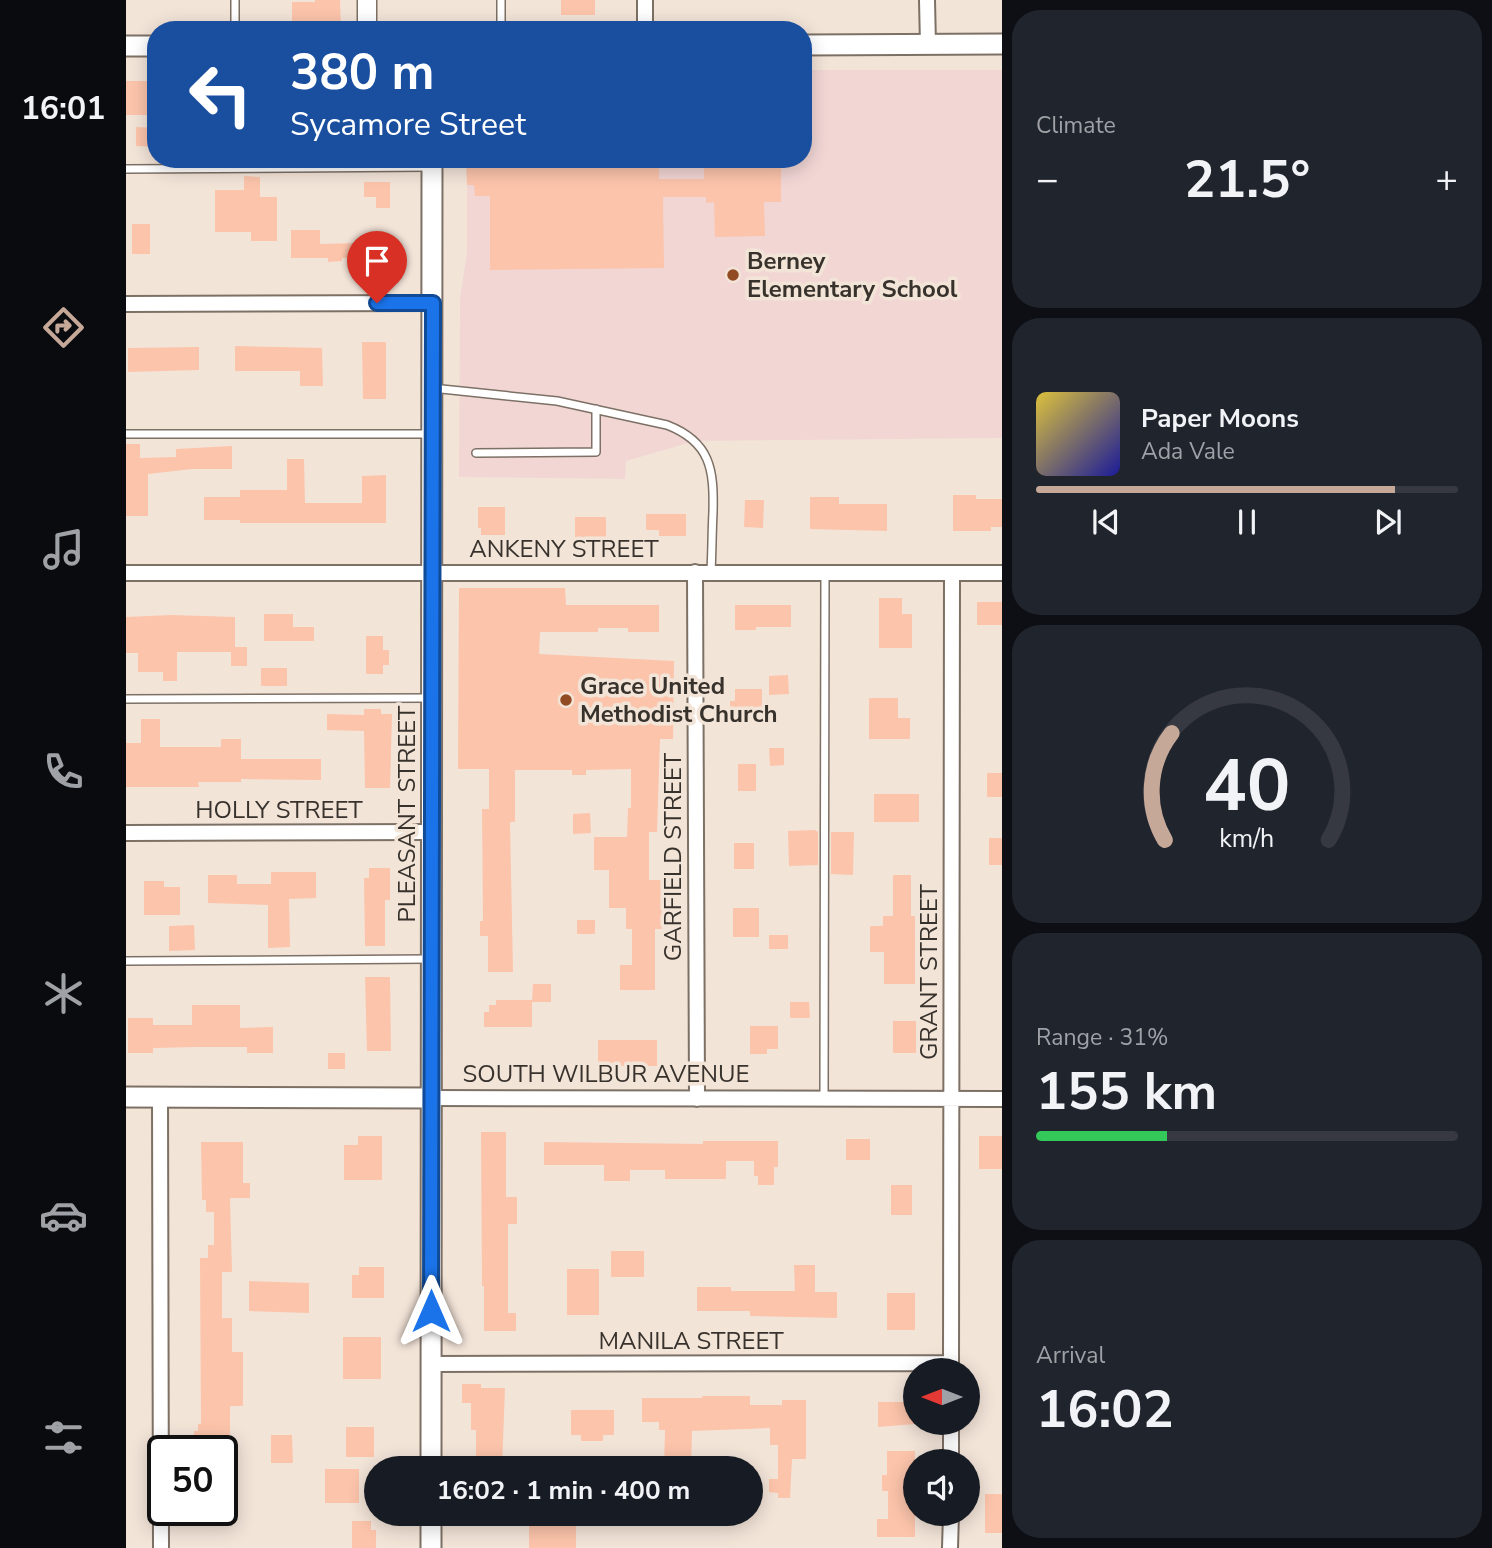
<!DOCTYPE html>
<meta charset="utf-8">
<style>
body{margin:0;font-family:"Nunito Sans",sans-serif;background:#20242c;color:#f1f3f6;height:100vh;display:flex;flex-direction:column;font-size:26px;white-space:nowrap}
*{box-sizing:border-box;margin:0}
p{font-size:23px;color:#9ea1a6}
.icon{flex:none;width:38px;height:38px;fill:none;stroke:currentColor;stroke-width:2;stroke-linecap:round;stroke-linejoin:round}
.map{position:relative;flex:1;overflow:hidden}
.details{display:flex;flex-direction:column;gap:10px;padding:10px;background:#0d0f14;width:490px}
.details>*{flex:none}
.top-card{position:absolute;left:21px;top:21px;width:665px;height:147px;border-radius:28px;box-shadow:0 4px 18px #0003;background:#1a4fa0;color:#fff;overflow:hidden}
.needle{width:46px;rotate:270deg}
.fabs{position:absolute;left:777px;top:1358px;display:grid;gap:14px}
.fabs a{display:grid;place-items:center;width:77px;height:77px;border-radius:50%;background:#171b24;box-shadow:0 4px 18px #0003;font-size:35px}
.speed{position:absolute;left:21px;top:1435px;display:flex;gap:14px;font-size:35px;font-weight:700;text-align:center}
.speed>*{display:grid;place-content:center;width:91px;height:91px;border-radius:50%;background:#171b24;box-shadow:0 4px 18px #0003;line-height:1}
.speed .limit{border:4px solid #111;border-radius:10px;background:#fff;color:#111}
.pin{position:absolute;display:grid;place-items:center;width:60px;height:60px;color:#fff;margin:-72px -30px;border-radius:50% 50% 50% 0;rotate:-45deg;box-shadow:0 0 7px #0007}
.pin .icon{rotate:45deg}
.me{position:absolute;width:77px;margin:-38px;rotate:0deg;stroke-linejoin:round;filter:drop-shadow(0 0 5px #0008)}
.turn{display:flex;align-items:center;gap:24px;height:147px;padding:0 28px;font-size:32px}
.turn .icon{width:91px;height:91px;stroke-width:2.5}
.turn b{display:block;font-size:49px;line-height:60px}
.big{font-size:52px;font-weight:700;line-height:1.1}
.details .tile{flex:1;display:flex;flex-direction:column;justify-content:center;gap:10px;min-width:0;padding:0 24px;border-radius:28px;background:#20242c}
.details .dial{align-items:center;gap:0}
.dial svg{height:182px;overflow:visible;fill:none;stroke:#363941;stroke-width:7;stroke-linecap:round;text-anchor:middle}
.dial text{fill:#f1f3f6;stroke:none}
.song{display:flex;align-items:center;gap:21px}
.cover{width:84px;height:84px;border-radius:10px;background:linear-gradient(135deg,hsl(50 70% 55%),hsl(240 70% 35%))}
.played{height:7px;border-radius:4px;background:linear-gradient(90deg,#c6a898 85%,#363941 85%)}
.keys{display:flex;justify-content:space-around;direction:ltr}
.heat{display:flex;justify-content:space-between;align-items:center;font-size:38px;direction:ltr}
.charge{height:10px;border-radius:5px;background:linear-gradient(90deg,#34c759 31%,#363941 0)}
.trip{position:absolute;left:238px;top:1456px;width:399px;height:70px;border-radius:35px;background:#171b24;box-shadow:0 4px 18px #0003;font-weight:700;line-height:70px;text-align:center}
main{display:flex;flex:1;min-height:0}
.tab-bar{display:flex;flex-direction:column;width:126px;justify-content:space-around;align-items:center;background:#090b0e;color:#9ea1a6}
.tab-bar .icon{width:49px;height:49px}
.tab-bar .selected{color:#c6a898}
.tab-bar b{font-size:32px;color:#f1f3f6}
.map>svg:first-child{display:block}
.education{fill:#f1d6d4}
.building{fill:#fcc4ab}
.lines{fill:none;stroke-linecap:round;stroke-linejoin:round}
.service-casing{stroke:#7d7065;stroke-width:10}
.minor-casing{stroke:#7d7065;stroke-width:18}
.tertiary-casing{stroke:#7d7065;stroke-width:21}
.secondary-casing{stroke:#7d7065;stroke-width:23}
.service{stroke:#fff;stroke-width:7}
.minor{stroke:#fff;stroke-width:14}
.tertiary{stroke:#fff;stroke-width:18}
.secondary{stroke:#fff;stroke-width:19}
.route-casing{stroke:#114b97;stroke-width:18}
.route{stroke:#1a73e8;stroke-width:12}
.poi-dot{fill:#914c24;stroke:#f3e4d8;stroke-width:2.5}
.labels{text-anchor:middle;stroke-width:7;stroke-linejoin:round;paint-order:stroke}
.poi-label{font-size:24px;font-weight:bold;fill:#38322d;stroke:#f3e4d8;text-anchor:start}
.street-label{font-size:24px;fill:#38322d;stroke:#f3e4d8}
</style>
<main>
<nav class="tab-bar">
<b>16:01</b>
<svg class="icon selected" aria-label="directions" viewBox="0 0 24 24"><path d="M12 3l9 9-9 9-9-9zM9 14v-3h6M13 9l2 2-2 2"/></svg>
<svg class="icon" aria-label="music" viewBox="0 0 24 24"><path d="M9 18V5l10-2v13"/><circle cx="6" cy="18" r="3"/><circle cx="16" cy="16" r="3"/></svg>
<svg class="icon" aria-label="phone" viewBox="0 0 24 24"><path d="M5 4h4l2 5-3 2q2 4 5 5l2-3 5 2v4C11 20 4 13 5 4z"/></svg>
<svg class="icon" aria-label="climate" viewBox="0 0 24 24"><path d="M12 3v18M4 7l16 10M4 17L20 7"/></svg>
<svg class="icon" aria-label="car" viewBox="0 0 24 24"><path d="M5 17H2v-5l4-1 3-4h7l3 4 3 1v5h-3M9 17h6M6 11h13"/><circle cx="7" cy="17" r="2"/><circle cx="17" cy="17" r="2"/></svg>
<svg class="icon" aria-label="filters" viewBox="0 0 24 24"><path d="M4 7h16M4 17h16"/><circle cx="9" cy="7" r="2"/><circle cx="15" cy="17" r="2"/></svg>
</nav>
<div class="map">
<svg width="876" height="1548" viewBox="0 0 876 1548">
<rect width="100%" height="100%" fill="#f3e4d8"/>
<path class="education" d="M677,70H876V438L569,441L500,461L499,479L333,477L334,299L341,252V159H677Z"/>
<path class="building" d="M189,0H214L215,30H166V2H189Z
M435,0H469V15H435Z
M0,81H30V98H22V115H0Z
M10,127L30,128V147L10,146Z
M533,159V179H578V159H655V202H638L639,236L589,237L588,202L580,203V197H537L538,268L364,270V196H349L348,185H341L340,160Z
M118,176L134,177V197H151V241H125V232H89V190H118Z
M238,182H264V208H250V197H238Z
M6,224H24V254H6Z
M165,230H194V244L235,243V237H261V258H216V261L202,262V258H165Z
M236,342H260V399H237Z
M109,346L196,348L197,386H174V371H109Z
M73,347V370L2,372V348Z
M0,444H14V458L50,457V449L106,446V469H66L22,474V516H0Z
M161,459H178L179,503H236V476L260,475V523H114V520H78V497H114V490H161Z
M827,495H850V499H876V527H865V531H827Z
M684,497H713V504H761V531L684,529Z
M619,500H638L637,528L618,527Z
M352,507H379V535H355V528H352Z
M520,514H560V536H533V530H520Z
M449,517H480V538H449Z
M333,588H439L440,605H533V632H502V628H472V632H414L413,654L548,661L547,739H534L531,832H523V880H536V929H529V990H494V965H506V929H500V908H483V870H468V837H501L502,808H505V769L460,770V775H446V770H389V822H384L387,972H362V936H354V921H357L356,809H363V769H332Z
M753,598H776V614H786V648H753Z
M851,602H876V625H851Z
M609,605H665V627H630V630H609Z
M138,614H167V627H188V641H138Z
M45,615L109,617V647H121V666H105V652H51V681H37V672H12V653H0V617Z
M240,636H257V650H263V665H257V674H240Z
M135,668H161V686H135Z
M662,675L663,694L643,695V676Z
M609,689H636V722H604V701H609Z
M743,698H772V718H784V739H743Z
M238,709H255V714H266L264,788H239L238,731L201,730V714L238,715Z
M15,719H34V747H95V739H115V759H195V780L115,779V782H72L73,787H0V743H15Z
M643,748H658V765L644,766Z
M612,764H630V791H612Z
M861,773H876V797H861Z
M748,794H793V822H748Z
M464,813L465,833L447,834V814Z
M689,830L692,832V865L663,866L662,831Z
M705,832H728L727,875L705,874Z
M863,838H876V865H863Z
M608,843H628V869H608Z
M243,868H264V900H259V946H239L238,878H243Z
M145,872H190V898L163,899L164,947L142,948V905L82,903V875H111V884H145Z
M767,875H785V916H789V984H758V952H744V926H757V916H767Z
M18,881H38V887H54V915H18Z
M607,908H633V937H607Z
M451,920H469V934H451Z
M68,925L69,950L43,951V926Z
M643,935H662V949H643Z
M239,977H264L265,1051H241Z
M407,984H425V1002H406Z
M370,1000H406V1027H358V1012H363V1005H370Z
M664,1002H683L684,1018H664Z
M66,1005H114V1028L147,1027V1053H121V1047H70L27,1048V1053H2V1018H27V1025H66Z
M767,1021H790V1053H767Z
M624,1026H652V1049H641V1054H624Z
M472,1040H531V1066H472Z
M202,1053H219V1069H202Z
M355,1132H380V1197H391V1224H382V1313H390V1331H358V1286H356Z
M232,1136H256V1180H218V1145H232Z
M853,1136H876V1169H853Z
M720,1139H744V1160H720Z
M577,1141H652V1167H648V1185H632V1176H628V1161H600V1179H539V1170H504V1181H478V1165H418V1142L577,1144Z
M75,1142H117V1183H124V1198H104L106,1272H96V1318H106V1352H117V1406H104V1451H68V1431H72V1424H75L74,1258H82V1245H88V1212H80V1200H76Z
M765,1185H786V1215H765Z
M485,1251H518V1277H485Z
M668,1265H689V1292H711V1318L624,1316V1311H571V1287H605V1291H669Z
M233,1267H258V1298H226V1275H233Z
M441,1269H473V1315H441Z
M123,1281L183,1283V1313L123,1311Z
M761,1293H789V1330H761Z
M217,1337H255V1379H217Z
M336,1384H355V1388H379L376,1468H350V1430H345V1403H336Z
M576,1396H624V1405H656V1400H680V1459H666L664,1498H652V1493L643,1492V1479H652V1445H644V1428L566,1431L565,1468H538L539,1430H533V1422H516V1398H576Z
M752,1402H789V1424L752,1427Z
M445,1410H488V1435H477V1441H455V1435H445Z
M220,1427H248V1457H220Z
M145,1435H166L167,1463H145Z
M761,1451H789V1537H751V1519H762V1491H756V1475H761Z
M199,1469H233V1503H199Z
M859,1494H876V1533H859Z
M403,1514L450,1515V1548H403Z
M226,1521H245V1530H250V1548H226Z"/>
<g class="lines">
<g class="service-casing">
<path id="service" d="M109,30V0
M375,30V0
M0,169L304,167
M306,388L431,401L541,425C585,442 588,470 587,512C586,532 586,552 585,572
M0,434H305
M350,453L470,452V409
M0,699L305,698
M0,961L304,959
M698,1097L699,573"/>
</g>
<g class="minor-casing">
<path id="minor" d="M519,0V30
M801,0L802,45
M0,304L307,303
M569,572L571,1099
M0,573H876
M0,833L307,832
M34,1097L35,1548
M305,1098L876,1099
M305,1364L825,1363
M825,1370L826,573
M825,1461V1423
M824,1548L825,1514"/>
</g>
<g class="tertiary-casing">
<path id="tertiary" d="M241,0V30"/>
</g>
<g class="secondary-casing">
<path id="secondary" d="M677,45L876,44
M0,46H30
M0,1097L305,1098
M305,1468L306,159
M305,1548V1514"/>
</g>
<use href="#service" class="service"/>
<use href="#minor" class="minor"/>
<use href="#tertiary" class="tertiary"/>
<use href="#secondary" class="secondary"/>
</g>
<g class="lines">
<g class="route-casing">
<path id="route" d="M251,303H307L305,1311"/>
</g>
<use href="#route" class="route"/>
</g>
<g class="poi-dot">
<circle cx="607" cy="275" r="7"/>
<circle cx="440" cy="700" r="7"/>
</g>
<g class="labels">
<g class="poi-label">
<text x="621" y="269">Berney<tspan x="621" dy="28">Elementary School</tspan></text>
<text x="454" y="694">Grace United<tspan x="454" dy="28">Methodist Church</tspan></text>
</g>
<g class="street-label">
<text x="438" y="557">ANKENY STREET</text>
<text x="153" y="818">HOLLY STREET</text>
<text transform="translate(281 814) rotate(-90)" y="8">PLEASANT STREET</text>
<text transform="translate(547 857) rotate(-90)" y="8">GARFIELD STREET</text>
<text transform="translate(803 972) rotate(-90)" y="8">GRANT STREET</text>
<text x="480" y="1082">SOUTH WILBUR AVENUE</text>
<text x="565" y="1349">MANILA STREET</text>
</g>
</g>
</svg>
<div class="fabs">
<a><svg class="needle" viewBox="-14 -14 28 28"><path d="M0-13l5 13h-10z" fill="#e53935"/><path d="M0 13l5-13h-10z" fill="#9ea1a6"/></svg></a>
<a><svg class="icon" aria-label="sound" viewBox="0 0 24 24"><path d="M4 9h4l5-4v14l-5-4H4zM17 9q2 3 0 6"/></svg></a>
</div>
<div class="speed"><div class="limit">50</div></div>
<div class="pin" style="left:251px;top:303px;background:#d93025"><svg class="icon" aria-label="arrive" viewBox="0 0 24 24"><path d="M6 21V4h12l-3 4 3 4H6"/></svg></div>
<svg class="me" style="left:305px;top:1311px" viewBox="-20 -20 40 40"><path d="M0-17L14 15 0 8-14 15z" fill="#1a73e8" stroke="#fff" stroke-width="4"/></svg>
<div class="trip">16:02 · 1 min · 400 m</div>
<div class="top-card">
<div class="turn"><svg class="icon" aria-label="left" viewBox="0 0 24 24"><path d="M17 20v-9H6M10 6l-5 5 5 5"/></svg><div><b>380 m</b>Sycamore Street</div></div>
</div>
</div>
<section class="details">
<div class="tile"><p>Climate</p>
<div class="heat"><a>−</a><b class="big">21.5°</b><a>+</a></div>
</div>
<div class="tile">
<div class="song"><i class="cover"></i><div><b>Paper Moons</b><p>Ada Vale</p></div></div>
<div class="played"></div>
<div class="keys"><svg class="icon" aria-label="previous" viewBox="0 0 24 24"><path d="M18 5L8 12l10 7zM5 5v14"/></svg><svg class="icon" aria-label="pause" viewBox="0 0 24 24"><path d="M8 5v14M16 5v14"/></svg><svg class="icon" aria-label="next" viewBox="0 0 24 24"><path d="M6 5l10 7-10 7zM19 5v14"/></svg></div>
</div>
<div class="tile dial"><svg viewBox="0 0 100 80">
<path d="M14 69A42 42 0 1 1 86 69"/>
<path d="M14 69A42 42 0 0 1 17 22" stroke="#c6a898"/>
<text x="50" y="56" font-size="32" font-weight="700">40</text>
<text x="50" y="72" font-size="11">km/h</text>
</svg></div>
<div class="tile"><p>Range · 31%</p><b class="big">155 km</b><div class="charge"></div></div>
<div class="tile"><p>Arrival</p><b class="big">16:02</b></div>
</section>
</main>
